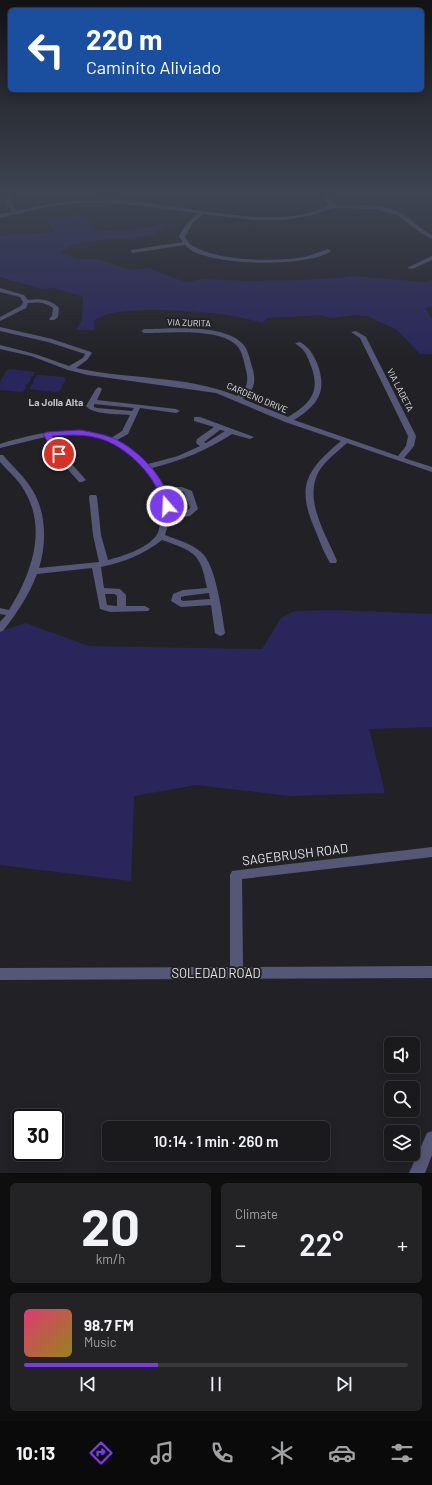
<!DOCTYPE html>
<meta charset="utf-8">
<style>
body{margin:0;font-family:Barlow,sans-serif;background:#232325;color:#f1f3f6;height:100vh;display:flex;flex-direction:column;font-size:15px;white-space:nowrap}
*{box-sizing:border-box;margin:0}
p{font-size:13px;color:#9fa1a3}
.icon{flex:none;width:22px;height:22px;fill:none;stroke:currentColor;stroke-width:2;stroke-linecap:round;stroke-linejoin:round}
.map{position:relative;height:1173px;overflow:hidden}
.side{display:flex;flex-direction:column;gap:10px;padding:10px;background:#0e0e0f;flex:1}
.side>*{flex:none}
.guide{position:absolute;left:8px;top:8px;width:416px;height:84px;border-radius:6px;box-shadow:0 2px 10px #0003,0 0 0 1px #38383b;background:#1a4fa0;color:#fff;overflow:hidden}
.fabs{position:absolute;left:384px;top:1037px;display:grid;gap:8px}
.fabs a{display:grid;place-items:center;width:36px;height:36px;border-radius:6px;background:#1a1a1c;box-shadow:0 2px 10px #0003,0 0 0 1px #38383b;font-size:20px}
.speed{position:absolute;left:12px;top:1109px;display:flex;gap:8px;font-size:20px;font-weight:700;text-align:center}
.speed>*{display:grid;place-content:center;width:52px;height:52px;border-radius:50%;background:#1a1a1c;box-shadow:0 2px 10px #0003,0 0 0 1px #38383b;line-height:1}
.speed .limit{border:2px solid #111;border-radius:6px;background:#fff;color:#111}
.pin{position:absolute;display:grid;place-items:center;width:34px;height:34px;color:#fff;margin:-17px;border:2px solid #fff;border-radius:50%;box-shadow:0 1px 4px #0007}
.me{position:absolute;width:44px;margin:-22px;rotate:341deg;stroke-linejoin:round;filter:drop-shadow(0 0 3px #0008)}
.turn{display:flex;align-items:center;gap:14px;height:84px;padding:0 12px;font-size:18px}
.turn .icon{width:52px;height:52px;stroke-width:2.5}
.turn b{display:block;font-size:28px;line-height:34px}
.big{font-size:30px;font-weight:600;line-height:1.1}
.side .widget{flex:1;display:flex;flex-direction:column;justify-content:center;gap:6px;min-width:0;padding:0 14px;border-radius:6px;background:#232325}
.side .dial{align-items:center;gap:0}
.dial b{font-size:52px;line-height:1}
.song{display:flex;align-items:center;gap:12px}
.cover{width:48px;height:48px;border-radius:6px;background:linear-gradient(135deg,hsl(340 70% 55%),hsl(50 70% 35%))}
.played{height:4px;border-radius:2px;background:linear-gradient(90deg,#7c3aed 35%,#38383b 35%)}
.keys{display:flex;justify-content:space-around;direction:ltr}
.heat{display:flex;justify-content:space-between;align-items:center;font-size:22px;direction:ltr}
.side .tiles{flex:1;display:grid;gap:10px;grid-template-columns:1fr 1fr}
.widget:last-child{grid-column:span 2}
.trip{position:absolute;left:102px;top:1121px;width:228px;height:40px;border-radius:6px;background:#1a1a1c;box-shadow:0 2px 10px #0003,0 0 0 1px #38383b;font-weight:600;line-height:40px;text-align:center}
.tab-bar{display:flex;height:64px;justify-content:space-around;align-items:center;background:#0a0a0b;color:#9fa1a3}
.tab-bar .icon{width:28px;height:28px}
.tab-bar .on{color:#7c3aed}
.tab-bar b{font-size:18px;color:#f1f3f6}
.map>svg:first-child{display:block}
.green{fill:#2a265c}
.lines{fill:none;stroke-linecap:round;stroke-linejoin:round}
.minor{fill:#565776;fill-rule:evenodd}
.route{fill:#7c3aed;stroke:#51269a}
.labels{text-anchor:middle;stroke-width:4;stroke-linejoin:round;paint-order:stroke}
.far-street-label{font-size:9px;fill:#e4e4e6;stroke:#222226}
.far-neighbourhood-label{font-size:10px;font-weight:bold;fill:#c0c1c5;stroke:#222226}
.near-street-label{font-size:13px;fill:#e4e4e6;stroke:#222226}
</style>
<div class="map">
<svg width="432" height="1173" viewBox="0 0 432 1173">
<rect width="100%" height="100%" fill="#222226"/>
<path class="green" d="M81,214L99,231L133,230L164,223C162,228 157,234 151,235C130,240 73,237 60,253L77,259H97L131,270L148,268L185,282L204,279L246,281L299,280L338,278L353,276L424,282L432,280V306L425,308L432,319V354H420L397,330L367,316L355,315L331,318L322,315L268,318L262,323C251,320 240,317 228,315C201,312 113,303 94,321L95,330H76L82,320L83,297L54,288L43,289L0,277V236L55,232L46,221Z
M10,369L35,372L33,376L30,377L31,379L28,384L25,385L26,386L24,391L20,392L0,390C0,384 0,378 5,375L4,374L7,370Z
M39,375L64,377L66,379L64,383L61,385L62,386L60,391L56,392L29,389L32,384L34,383L33,381L36,376Z
M335,610L432,614V727L369,729L385,793L290,796L196,785L134,796L131,881L0,865V632L25,623L89,646L262,649L281,618L295,611Z"/>
<g class="lines">
<path class="minor" d="M6,195H10L12,204L16,211C56,202 94,197 134,201C179,206 222,217 267,217C280,217 296,217 309,213C316,211 322,208 329,205L322,195H326L334,205C356,205 381,203 401,213C413,219 420,230 432,235V239L421,233L397,215L376,209L333,208L309,216L282,220H253L203,214L192,224L185,237C187,240 189,244 193,246C217,261 280,263 308,256C315,254 321,251 328,249L331,251C309,268 202,267 185,245L133,253L131,252V250L183,242L179,237C183,227 189,220 198,213C150,207 105,199 57,205C38,208 19,214 0,218V214L12,212L6,204Z
M432,256V260L412,269L407,268Z
M0,288L24,295L28,300C39,298 51,299 59,308L58,317L54,320H50L49,319L52,316L53,308C45,302 38,302 28,303L26,308L0,321V317L21,306L23,302L20,297L0,292Z
M0,327L52,339L91,352L92,353L87,360L76,368C129,380 187,375 237,396C247,389 249,383 246,370C244,363 243,353 238,347C222,327 168,333 144,333L141,331L144,329C171,329 223,323 243,344C249,351 250,361 253,370C256,383 254,390 243,399L288,417C310,404 321,392 311,366C309,361 307,355 304,351C302,348 298,346 295,343L300,342C309,347 313,354 317,363C328,391 318,405 294,420L398,456L406,446L408,436L360,338L351,332L356,331L366,337L416,436L414,446L404,458L432,467V472L347,443C337,452 326,460 319,471C303,500 326,534 337,561L336,563H330C324,553 320,542 316,532C296,487 305,471 341,441L285,422L216,393L88,375L68,370L31,356L0,349V345L35,354L69,366L83,358L85,354L48,342L0,331Z
M99,387L102,389L97,400L176,409L180,411L176,413L140,408L128,434L117,440L129,447L148,464L178,456L200,446L196,443L197,439L214,427L194,421V417H200L254,437L250,439L232,434C206,451 182,460 152,468L165,487H182L192,491L198,509L190,516L170,518L165,535C177,540 191,543 201,552C216,564 222,614 225,633L223,635L220,636L215,633L211,605L181,607L171,601L173,594L183,590L207,588C200,552 195,552 162,540C143,555 124,562 101,567L104,588L120,589L126,595V606H145L150,609L148,611L110,612L100,609L92,568L37,574C29,595 17,613 3,631L0,632V622L6,615L0,614V608L9,610C31,575 48,529 24,490C18,479 8,471 0,462V455H3C13,467 25,477 33,491C46,513 47,543 39,568L99,562L93,535L89,497L90,495H96L97,497L101,535L108,560C123,556 146,549 156,536C159,532 159,528 160,524C170,490 138,456 109,442C92,434 71,434 52,436L62,453L86,480L82,482H79L56,456L45,437L0,448V444C36,433 74,424 111,438L122,431L130,415C120,414 92,415 86,406L96,389ZM94,404L134,408L132,411L97,408L94,407ZM220,430L225,431L206,443L204,442ZM181,491L184,492L190,508L185,512L171,513L170,501L166,492ZM209,593L210,599L183,601L181,600V597L185,596ZM105,594H115L117,596V606L107,605Z
M432,847V857L242,879L243,967L432,966V978L0,980V968L230,967V875L232,871Z
M432,1131V1155L425,1173H409L427,1133Z"/>
</g>
<linearGradient id="sky" x2="0" y2="1"><stop stop-color="#131315"/><stop offset="0.54" stop-color="#3e4452"/><stop offset="1" stop-color="#3e4452" stop-opacity="0"/></linearGradient>
<rect width="432" height="359" fill="url(#sky)"/>
<path class="route" d="M80,430C91,432 102,434 113,438C139,450 166,478 171,506L170,508H167L163,506C158,477 126,445 98,438C83,434 68,435 52,436L63,454L59,457L56,456L43,434L47,432Z"/>
<g class="labels">
<g class="far-street-label">
<text transform="translate(189 323) rotate(2)" y="3">VIA ZURITA</text>
<text transform="translate(400 390) rotate(63)" y="3">VIA LADETA</text>
<text transform="translate(257 398) rotate(23)" y="3">CARDENO DRIVE</text>
</g>
<g class="far-neighbourhood-label">
<text x="56" y="406">La Jolla Alta</text>
</g>
<g class="near-street-label">
<text transform="translate(295 854) rotate(-7)" y="5">SAGEBRUSH ROAD</text>
<text x="216" y="978">SOLEDAD ROAD</text>
</g>
</g>
</svg>
<div class="fabs">
<a><svg class="icon" aria-label="sound" viewBox="0 0 24 24"><path d="M4 9h4l5-4v14l-5-4H4zM17 9q2 3 0 6"/></svg></a>
<a><svg class="icon" aria-label="search" viewBox="0 0 24 24"><circle cx="10" cy="10" r="6"/><path d="M15 15l6 6"/></svg></a>
<a><svg class="icon" aria-label="layers" viewBox="0 0 24 24"><path d="M12 4l9 5-9 5-9-5zM3 14l9 5 9-5"/></svg></a>
</div>
<div class="speed"><div class="limit">30</div></div>
<div class="pin" style="left:59px;top:454px;background:#d93025"><svg class="icon" aria-label="arrive" viewBox="0 0 24 24"><path d="M6 21V4h12l-3 4 3 4H6"/></svg></div>
<svg class="me" style="left:167px;top:506px" viewBox="-20 -20 40 40"><circle r="17" fill="#7c3aed" stroke="#fff" stroke-width="3"/><path d="M0-11L8 9 0 5-8 9z" fill="#fff"/></svg>
<div class="trip">10:14 · 1 min · 260 m</div>
<div class="guide">
<div class="turn"><svg class="icon" aria-label="left" viewBox="0 0 24 24"><path d="M17 20v-9H6M10 6l-5 5 5 5"/></svg><div><b>220 m</b>Caminito Aliviado</div></div>
</div>
</div>
<section class="side">
<div class="tiles">
<div class="widget dial"><b>20</b><p>km/h</p></div>
<div class="widget"><p>Climate</p>
<div class="heat"><a>−</a><b class="big">22°</b><a>+</a></div>
</div>
<div class="widget">
<div class="song"><i class="cover"></i><div><b>98.7 FM</b><p>Music</p></div></div>
<div class="played"></div>
<div class="keys"><svg class="icon" aria-label="previous" viewBox="0 0 24 24"><path d="M18 5L8 12l10 7zM5 5v14"/></svg><svg class="icon" aria-label="pause" viewBox="0 0 24 24"><path d="M8 5v14M16 5v14"/></svg><svg class="icon" aria-label="next" viewBox="0 0 24 24"><path d="M6 5l10 7-10 7zM19 5v14"/></svg></div>
</div>
</div>
</section>
<nav class="tab-bar">
<b>10:13</b>
<svg class="icon on" aria-label="directions" viewBox="0 0 24 24"><path d="M12 3l9 9-9 9-9-9zM9 14v-3h6M13 9l2 2-2 2"/></svg>
<svg class="icon" aria-label="music" viewBox="0 0 24 24"><path d="M9 18V5l10-2v13"/><circle cx="6" cy="18" r="3"/><circle cx="16" cy="16" r="3"/></svg>
<svg class="icon" aria-label="phone" viewBox="0 0 24 24"><path d="M5 4h4l2 5-3 2q2 4 5 5l2-3 5 2v4C11 20 4 13 5 4z"/></svg>
<svg class="icon" aria-label="climate" viewBox="0 0 24 24"><path d="M12 3v18M4 7l16 10M4 17L20 7"/></svg>
<svg class="icon" aria-label="car" viewBox="0 0 24 24"><path d="M5 17H2v-5l4-1 3-4h7l3 4 3 1v5h-3M9 17h6M6 11h13"/><circle cx="7" cy="17" r="2"/><circle cx="17" cy="17" r="2"/></svg>
<svg class="icon" aria-label="filters" viewBox="0 0 24 24"><path d="M4 7h16M4 17h16"/><circle cx="9" cy="7" r="2"/><circle cx="15" cy="17" r="2"/></svg>
</nav>
